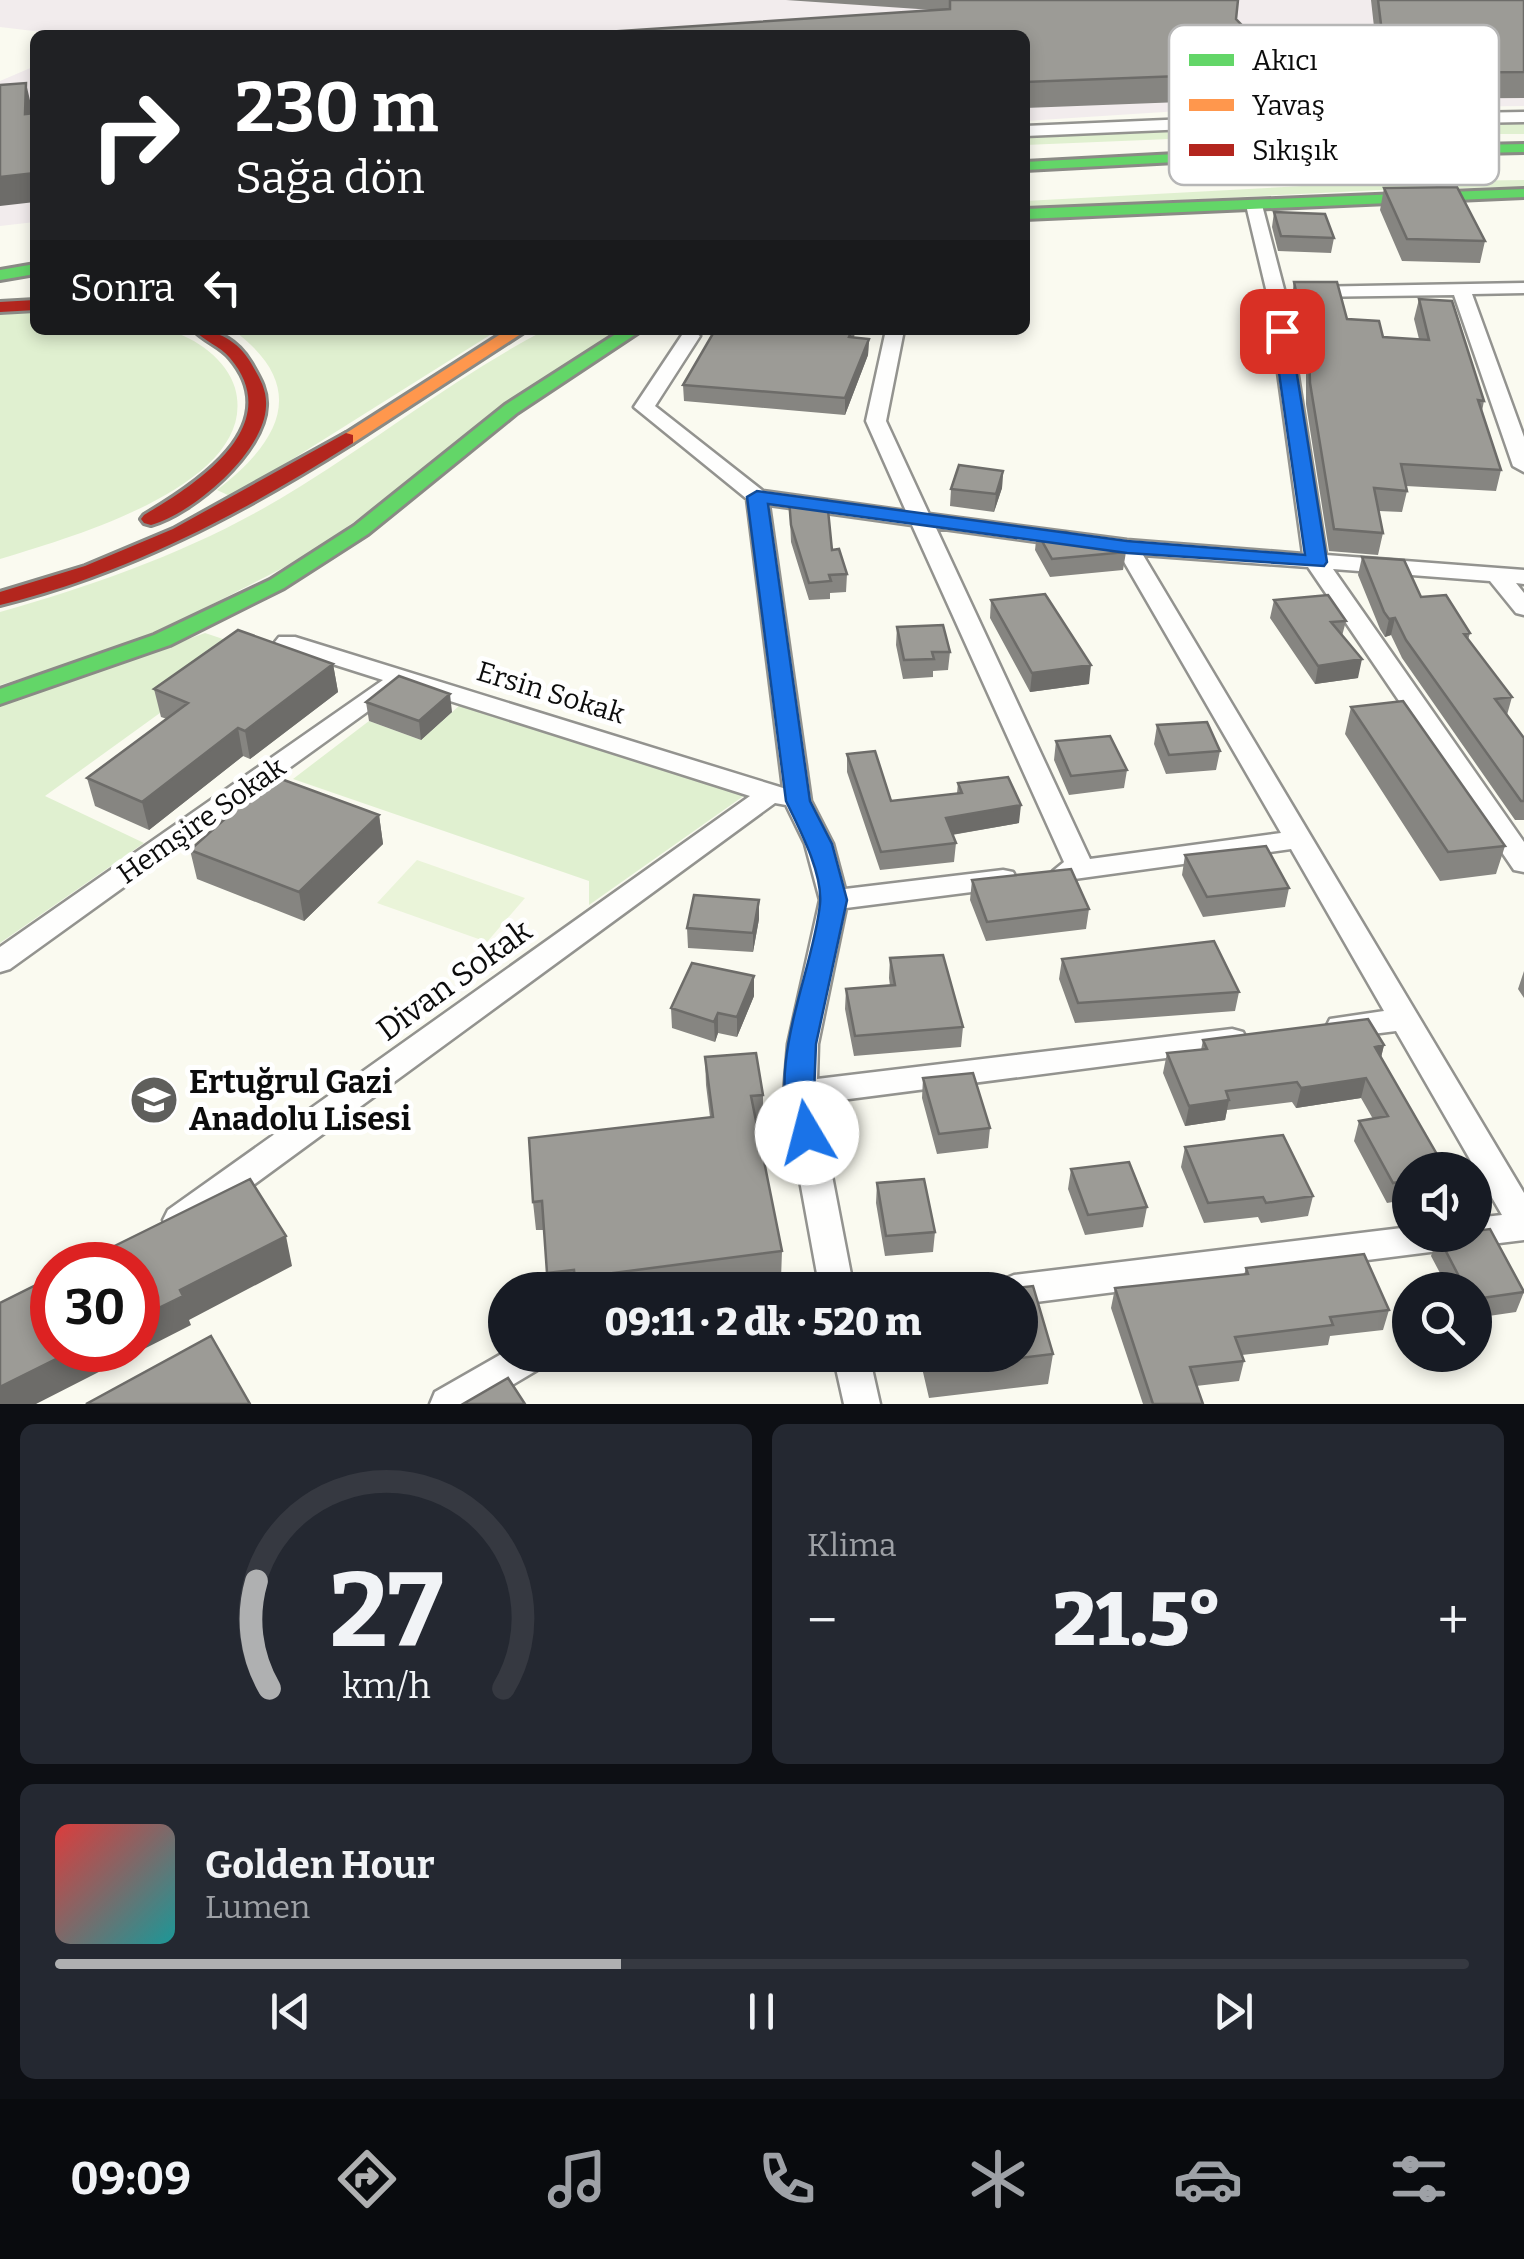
<!DOCTYPE html>
<html lang="tr">
<meta charset="utf-8">
<style>
body{margin:0;font-family:Bitter,serif;background:#242831;color:#f1f3f6;height:100vh;display:flex;flex-direction:column;font-size:38px;white-space:nowrap}
*{box-sizing:border-box;margin:0}
p{font-size:32px;color:#9ea1a6}
.icon{flex:none;width:55px;height:55px;fill:none;stroke:currentColor;stroke-width:2;stroke-linecap:round;stroke-linejoin:round}
.map{position:relative;height:1404px;overflow:hidden}
.sheet{display:flex;flex-direction:column;gap:20px;padding:20px;background:#0d0f14;flex:1}
.sheet>*{flex:none}
.banner{position:absolute;left:30px;top:30px;width:1000px;height:305px;border-radius:15px;box-shadow:0 5px 15px #0003;background:#202124;color:#fff;overflow:hidden}
.fabs{position:absolute;left:1392px;top:1152px;display:grid;gap:20px}
.fabs a{display:grid;place-items:center;width:100px;height:100px;border-radius:50%;background:#171b24;box-shadow:0 5px 15px #0003;font-size:50px}
.speed{position:absolute;left:30px;top:1242px;display:flex;gap:20px;font-size:50px;font-weight:700;text-align:center}
.speed>*{display:grid;place-content:center;width:130px;height:130px;border-radius:50%;background:#171b24;box-shadow:0 5px 15px #0003;line-height:1}
.speed .limit{border:15px solid #d22;background:#fff;color:#111}
.pin{position:absolute;display:grid;place-items:center;width:85px;height:85px;color:#fff;margin:-42px;border-radius:20px;box-shadow:0 5px 15px #0006}
.me{position:absolute;width:110px;margin:-55px;rotate:352deg;stroke-linejoin:round;filter:drop-shadow(0 0 8px #0008)}
.turn{display:flex;align-items:center;gap:35px;height:210px;padding:0 40px;font-size:45px}
.turn .icon{width:130px;height:130px;stroke-width:2.5}
.turn b{display:block;font-size:70px;line-height:85px}
.then{display:flex;align-items:center;height:95px;padding:0 40px;background:#0003;gap:20px;font-size:38px}
.big{font-size:75px;font-weight:800;line-height:1.1}
.sheet .widget{flex:1;display:flex;flex-direction:column;justify-content:center;gap:15px;min-width:0;padding:0 35px;border-radius:15px;background:#242831}
.sheet .dial{align-items:center;gap:0}
.dial svg{height:260px;overflow:visible;fill:none;stroke:#363941;stroke-width:7;stroke-linecap:round;text-anchor:middle}
.dial text{fill:#f1f3f6;stroke:none}
.song{display:flex;align-items:center;gap:30px}
.cover{width:120px;height:120px;border-radius:15px;background:linear-gradient(135deg,hsl(0 70% 55%),hsl(180 70% 35%))}
.played{height:10px;border-radius:5px;background:linear-gradient(90deg,#afb0b1 40%,#363941 40%)}
.keys{display:flex;justify-content:space-around;direction:ltr}
.heat{display:flex;justify-content:space-between;align-items:center;font-size:55px;direction:ltr}
.sheet .tiles{flex:1;display:grid;gap:20px;grid-template-columns:1fr 1fr}
.widget:last-child{grid-column:span 2}
.trip{position:absolute;left:488px;top:1272px;width:550px;height:100px;border-radius:50px;background:#171b24;box-shadow:0 5px 15px #0003;font-weight:800;line-height:100px;text-align:center}
.menu{display:flex;height:160px;justify-content:space-around;align-items:center;background:#090b0e;color:#9ea1a6}
.menu .icon{width:70px;height:70px}
.menu .active{color:#afb0b1}
.menu b{font-size:45px;color:#f1f3f6}
.map>svg:first-child{display:block}
.industrial{fill:#f2eced}
.green{fill:#e0f0d0}
.pitch{fill:#eaf4d9}
.lines{fill:none;stroke-linecap:round;stroke-linejoin:round}
.street-casing{stroke:#93938f;stroke-width:5}
.fast-casing{stroke:#8a8a85;stroke-width:6}
.slow-casing{stroke:#8a8a85;stroke-width:6}
.jam-casing{stroke:#8a8a85;stroke-width:6}
.street{fill:#fefefd;fill-rule:evenodd}
.fast{fill:#63d668;fill-rule:evenodd}
.slow{fill:#ff974d;fill-rule:evenodd}
.jam{fill:#b3261e;fill-rule:evenodd}
.wall{fill:#868581}
.shaded-wall{fill:#6d6c69}
.building{fill:#9c9b96;stroke:#6d6c69;stroke-width:2.5}
.route{fill:#1a73e8;stroke:#114b97;stroke-width:2.5}
.labels{text-anchor:middle;stroke-width:10;stroke-linejoin:round;paint-order:stroke}
.street-label{font-size:28px;fill:#0c0c0c;stroke:#fff}
.near-street-label{font-size:32px;fill:#0c0c0c;stroke:#fff}
.near-poi-label{font-size:32px;font-weight:bold;fill:#0c0c0c;stroke:#fff;text-anchor:start}
.key{fill:#fff;stroke:#b6b6b6;stroke-width:2.5}
.key-label{font-size:28px;fill:#0c0c0c}
</style>
<div class="map">
<svg width="1524" height="1404" viewBox="0 0 1524 1404">
<rect width="100%" height="100%" fill="#fafaf0"/>
<path class="industrial" d="M0,0H1524V106L1195,110L1025,121V35H67L0,27Z
M35,66V222L0,226V81Z"/>
<path class="green" d="M1524,121V134H1292L1025,145V135Z
M1524,180V187L1401,189L1025,208V201L1377,182Z
M35,312V330H168C196,338 227,360 235,388C262,485 65,539 0,559V315Z
M233,330H498L232,497L217,490C282,440 309,386 233,330Z
M545,330H620L308,555L170,626L86,659L0,685V612C106,582 208,545 301,486C383,435 459,375 545,330Z
M205,633L250,648L45,796L144,843L0,943V706Z
M460,705L745,795L589,905V881L293,779L369,721L421,740Z"/>
<path class="pitch" d="M417,860L525,898L487,942L377,903Z"/>
<g class="lines">
<g class="street-casing">
<path id="street" d="M1524,112V122L1235,127L1025,136V126L1235,117Z
M1254,200L1262,205L1285,293L1326,555L1524,570V584L1516,583L1524,593V615L1516,613L1490,581L1333,569L1524,842V872L1514,870L1308,567L1143,555L1524,1193V1240L1475,1246L1467,1243L1454,1249L1020,1304V1290H997L1002,1280L1014,1275L1410,1227V1235H1475V1218L1502,1215L1396,1031L1341,1038L1330,1035L1326,1027L1330,1019L1384,1011L1291,849L1067,880L1057,878L1053,871L1064,862L912,525L769,505L811,801L833,844L845,889L1003,870L1013,872L1017,879L1013,886L1003,888L846,908L818,1044L817,1079L1232,1029L1243,1032L1247,1040L1243,1048L818,1103L854,1290H820L784,1093L788,1044L820,900L805,844L786,805L775,803L192,1230L180,1234L168,1230L163,1220L168,1210L750,796L403,686L10,969L0,972V947L383,680L279,647L275,642L279,637H295L783,788L747,499L634,407L684,332L691,330L700,336L655,406L763,491L906,511L866,421L886,330H904L886,421L929,514L1127,540L1303,554L1267,293L1246,205ZM936,528L1119,553L1281,833L1090,859Z
M1524,283V293L1472,294L1524,437V472L1513,466L1454,295L1306,297L1297,292L1306,287Z
M505,1352V1355H549L544,1366L480,1404H430L435,1392Z
M833,1355H869L880,1404H844Z"/>
</g>
<g class="fast-casing">
<path id="fast" d="M1524,144V152L1251,158L1025,170V162L1251,150Z
M1524,189V197L1025,219V209Z
M35,264V274L0,280V270Z
M622,330H642L517,413L368,534L284,588L170,645L0,704V689L154,635L270,580L354,526L505,405Z"/>
</g>
<g class="slow-casing">
<path id="slow" d="M507,330H527L353,443L346,445L337,439Z"/>
</g>
<g class="jam-casing">
<path id="jam" d="M35,300V310L0,312V302Z
M194,330C218,330 238,341 251,363C259,377 267,389 266,406C265,452 192,514 151,525L144,523L141,519L144,515C195,485 288,426 230,358C220,346 204,341 194,330Z
M346,433L353,435V443C242,513 128,574 0,605V592L85,566L173,529Z"/>
</g>
<use href="#street" class="street"/>
<use href="#fast" class="fast"/>
<use href="#slow" class="slow"/>
<use href="#jam" class="jam"/>
</g>
<path class="wall" d="M786,0H1238L1236,19L1287,72L1282,98L1025,108V35L933,10Z
M1371,0H1524V98L1382,99Z
M1384,188L1485,241L1480,263L1402,261L1380,210Z
M1274,212L1334,238L1331,253L1278,251L1272,227Z
M1294,282L1347,319L1383,337L1419,339L1414,319L1419,299L1484,401L1482,411L1501,470L1496,491L1406,486L1407,491L1402,512L1379,511L1383,533L1378,555L1329,551L1306,404V371L1309,351H1312L1307,330L1297,329L1291,302Z
M715,330H856L854,337L869,339L868,355L845,415L684,401L683,385Z
M1003,471L1002,488L994,512L950,506L951,489Z
M789,499L832,550L847,574L846,592L830,593V599L809,600L791,542Z
M1037,532L1126,552L1123,570L1050,577L1035,550Z
M1362,557L1421,597L1470,633L1468,640L1512,697L1507,715L1524,738V820H1515L1402,658L1391,635L1385,637L1380,629L1358,575Z
M991,600L1089,684L1030,692L990,618Z
M1274,600L1346,621L1342,636L1358,678L1315,684L1270,618Z
M897,627L950,652L948,670L933,671V677L903,679L896,645Z
M333,664L338,692L250,759L243,756L149,830L95,806L87,778L167,719L161,717L154,689Z
M366,702L452,712L421,740L369,721Z
M1351,707L1505,846L1496,874L1440,881L1345,734Z
M1157,725L1220,751L1216,770L1166,774L1154,744Z
M1056,741L1127,770L1124,788L1069,795L1054,760Z
M847,754L891,801L957,793L958,783L1019,823L952,835L956,843L954,862L880,870L847,772Z
M379,815L383,844L304,921L197,879L190,850Z
M1185,855L1289,888L1285,907L1203,917L1182,875Z
M972,880L1089,909L1086,929L986,941L970,900Z
M759,919L753,952L688,948L687,928Z
M890,958L963,1027L961,1047L854,1056L845,1009L846,989L890,986L889,978Z
M1062,959L1239,992L1235,1011L1075,1023L1059,979Z
M1524,971V998L1518,989Z
M754,996L737,1037L718,1033L715,1042L672,1028L671,1008Z
M1203,1040L1384,1045L1381,1058L1410,1170V1199L1387,1203L1354,1141L1359,1121L1373,1119L1361,1098L1296,1108L1292,1102L1227,1110L1225,1120L1185,1126L1163,1073L1167,1053L1201,1050Z
M705,1057L763,1095V1123H756L782,1251L781,1279L697,1290H548L544,1230H536L533,1202L710,1117L706,1085Z
M923,1078L990,1128L988,1148L937,1154L922,1098Z
M1185,1147L1313,1196L1308,1216L1261,1223L1258,1217L1204,1223L1181,1167Z
M1071,1169L1147,1207L1143,1227L1085,1235L1068,1189Z
M877,1183L935,1232L933,1252L885,1256L876,1203Z
M1438,1236L1524,1292L1516,1312L1475,1318V1290H1449L1431,1256Z
M1246,1268L1389,1310L1383,1330L1330,1336L1328,1345L1242,1355L1244,1361L1239,1381L1196,1386L1203,1404H1143L1111,1308L1115,1288L1244,1275Z
M1053,1354L1048,1384L929,1398L919,1355Z"/>
<path class="shaded-wall" d="M26,83L32,109V141L25,114Z
M35,173V202L0,206V177Z
M869,339L868,355L845,415V398Z
M1003,471L1002,488L994,512L996,494Z
M1395,618L1391,635L1385,637L1389,619Z
M1362,659L1358,678L1315,684L1318,666Z
M333,664L338,692L250,759L245,731Z
M1091,665L1089,684L1030,692L1032,673Z
M450,694L452,712L421,740L419,721Z
M238,728L243,756L149,830L142,802Z
M1021,805L1019,823L944,836L946,818Z
M379,815L383,844L304,921L299,892Z
M759,900V919L753,952V933Z
M754,976V996L737,1037V1017Z
M718,1013V1033L715,1042L714,1022Z
M1384,1045L1379,1065L1375,1047Z
M1366,1078L1361,1098L1296,1108L1301,1088Z
M1229,1100L1225,1120L1185,1126L1189,1106Z
M286,1236L292,1266L189,1320L191,1325L36,1404H0V1387L74,1350H138V1318L180,1290Z"/>
<path class="building" d="M950,0H1238L1236,19L1287,72L1025,82V35H560L950,9Z
M1378,0H1524V72L1387,73Z
M26,83L25,114L35,113V173L0,177V85Z
M1457,187L1485,241L1407,239L1384,188Z
M1274,212L1325,214L1334,238L1281,236Z
M1294,282H1337L1347,319L1379,321L1383,337L1429,340L1419,299L1452,301L1484,401L1478,400L1501,470L1401,464L1407,491L1374,488L1383,533L1334,529L1310,383L1309,351L1320,352L1311,310L1300,309Z
M715,330H852L849,337L869,339L845,398L683,385Z
M959,465L1003,471L996,494L951,489Z
M789,499L827,500L832,550L839,549L847,574L829,575L831,581L809,583L791,525Z
M1037,532H1066L1126,552L1052,559Z
M1362,557L1404,560L1421,597L1446,595L1470,633L1464,634L1512,697L1495,699L1524,738V801H1521L1406,640L1395,618L1389,619L1384,612Z
M1045,594L1091,665L1032,673L991,600Z
M1328,595L1346,621L1331,622L1362,659L1318,666L1274,600Z
M943,625L950,652H932L934,659L904,660L897,627Z
M238,630L333,664L245,731L238,728L142,802L87,778L188,703L154,689Z
M399,676L450,694L419,721L366,702Z
M1403,701L1505,846L1448,852L1351,707Z
M1207,722L1220,751L1169,755L1157,725Z
M1110,736L1127,770L1071,776L1056,741Z
M875,751L891,801L962,793L958,783L1008,777L1021,805L946,818L956,843L881,852L847,754Z
M273,776L379,815L299,892L190,850Z
M1266,846L1289,888L1207,897L1185,855Z
M1071,869L1089,909L987,922L972,880Z
M694,895L759,900L753,933L687,928Z
M1214,941L1239,992L1078,1003L1062,959Z
M943,955L963,1027L855,1036L846,989L895,985L890,958Z
M692,963L754,976L737,1017L718,1013L714,1022L671,1008Z
M1368,1019L1384,1045L1375,1047L1446,1170H1410V1180L1393,1183L1359,1121L1388,1116L1366,1078L1301,1088L1297,1082L1226,1091L1229,1100L1189,1106L1167,1053L1207,1049L1203,1040Z
M756,1053L763,1095L751,1096L782,1251L575,1278L574,1270L547,1273L542,1201L533,1202L529,1138L713,1117L705,1057Z
M973,1073L990,1128L939,1134L923,1078Z
M1283,1135L1313,1196L1266,1203L1263,1197L1208,1203L1185,1147Z
M1129,1162L1147,1207L1088,1215L1071,1169Z
M250,1179L286,1236L180,1290L183,1296L138,1318V1265H76Z
M924,1179L935,1232L886,1236L877,1183Z
M1490,1229L1524,1292L1475,1299V1290H1466L1438,1236L1475,1235V1231Z
M1364,1254L1389,1310L1330,1317L1333,1325L1235,1337L1244,1361L1190,1367L1203,1404H1153L1115,1288L1248,1274L1246,1268Z
M52,1277V1350H74L0,1387V1303Z
M1033,1286L1053,1354L931,1369L928,1355H1020V1290H999Z
M211,1336L250,1404H86Z
M508,1378L525,1404H463Z"/>
<path class="route" d="M1282,326L1290,331L1327,562L1324,566L1127,553L768,504L810,801L832,844L847,900L816,1044L814,1094L822,1133L818,1141L807,1144L797,1141C761,1073 813,974 820,904C823,873 799,828 786,801L747,497L757,491L1127,541L1305,555L1273,331Z"/>
<defs>
<g id="school-disc" transform="scale(2.5)"><circle r="9.5" fill="#5f5f5c" stroke="#fff"/><path d="M0-5L7-2L0 1L-7-2ZM-4 1L0 2.5L4 1V4Q0 6-4 4Z" fill="#fff"/></g>
</defs>
<g fill-rule="evenodd">
<use href="#school-disc" x="154" y="1100"/>
</g>
<g class="labels">
<g class="street-label">
<text transform="translate(551 692) rotate(17)" y="10">Ersin Sokak</text>
<text transform="translate(201 820) rotate(-35)" y="10">Hemşire Sokak</text>
</g>
<g class="near-street-label">
<text transform="translate(454 980) rotate(-36)" y="11">Divan Sokak</text>
</g>
<g class="near-poi-label">
<text x="189" y="1093">Ertuğrul Gazi<tspan x="189" dy="37">Anadolu Lisesi</tspan></text>
</g>
</g>
<rect x="1169" y="25" width="330" height="160" rx="15" class="key"/>
<rect x="1189" y="54" width="45" height="12" fill="#63d668"/>
<rect x="1189" y="99" width="45" height="12" fill="#ff974d"/>
<rect x="1189" y="144" width="45" height="12" fill="#b3261e"/>
<g class="key-label">
<text x="1252" y="70">Akıcı</text>
<text x="1252" y="115">Yavaş</text>
<text x="1252" y="160">Sıkışık</text>
</g>
</svg>
<div class="fabs">
<a><svg class="icon" aria-label="sound" viewBox="0 0 24 24"><path d="M4 9h4l5-4v14l-5-4H4zM17 9q2 3 0 6"/></svg></a>
<a><svg class="icon" aria-label="search" viewBox="0 0 24 24"><circle cx="10" cy="10" r="6"/><path d="M15 15l6 6"/></svg></a>
</div>
<div class="speed"><div class="limit">30</div></div>
<div class="pin" style="left:1282px;top:331px;background:#d93025"><svg class="icon" aria-label="arrive" viewBox="0 0 24 24"><path d="M6 21V4h12l-3 4 3 4H6"/></svg></div>
<svg class="me" style="left:807px;top:1133px" viewBox="-20 -20 40 40"><circle r="19" fill="#fff"/><path d="M0-13L10 11 0 6-10 11z" fill="#1a73e8"/></svg>
<div class="trip">09:11 · 2 dk · 520 m</div>
<div class="banner">
<div class="turn"><svg class="icon" aria-label="right" viewBox="0 0 24 24"><path d="M7 20v-9h11M14 6l5 5-5 5"/></svg><div><b>230 m</b>Sağa dön</div></div>
<div class="then">Sonra<svg class="icon" aria-label="left" viewBox="0 0 24 24"><path d="M17 20v-9H6M10 6l-5 5 5 5"/></svg></div>
</div>
</div>
<section class="sheet">
<div class="tiles">
<div class="widget dial"><svg viewBox="0 0 100 80">
<path d="M14 69A42 42 0 1 1 86 69"/>
<path d="M14 69A42 42 0 0 1 10 36" stroke="#afb0b1"/>
<text x="50" y="56" font-size="32" font-weight="700">27</text>
<text x="50" y="72" font-size="11">km/h</text>
</svg></div>
<div class="widget"><p>Klima</p>
<div class="heat"><a>−</a><b class="big">21.5°</b><a>+</a></div>
</div>
<div class="widget">
<div class="song"><i class="cover"></i><div><b>Golden Hour</b><p>Lumen</p></div></div>
<div class="played"></div>
<div class="keys"><svg class="icon" aria-label="previous" viewBox="0 0 24 24"><path d="M18 5L8 12l10 7zM5 5v14"/></svg><svg class="icon" aria-label="pause" viewBox="0 0 24 24"><path d="M8 5v14M16 5v14"/></svg><svg class="icon" aria-label="next" viewBox="0 0 24 24"><path d="M6 5l10 7-10 7zM19 5v14"/></svg></div>
</div>
</div>
</section>
<nav class="menu">
<b>09:09</b>
<svg class="icon active" aria-label="directions" viewBox="0 0 24 24"><path d="M12 3l9 9-9 9-9-9zM9 14v-3h6M13 9l2 2-2 2"/></svg>
<svg class="icon" aria-label="music" viewBox="0 0 24 24"><path d="M9 18V5l10-2v13"/><circle cx="6" cy="18" r="3"/><circle cx="16" cy="16" r="3"/></svg>
<svg class="icon" aria-label="phone" viewBox="0 0 24 24"><path d="M5 4h4l2 5-3 2q2 4 5 5l2-3 5 2v4C11 20 4 13 5 4z"/></svg>
<svg class="icon" aria-label="climate" viewBox="0 0 24 24"><path d="M12 3v18M4 7l16 10M4 17L20 7"/></svg>
<svg class="icon" aria-label="car" viewBox="0 0 24 24"><path d="M5 17H2v-5l4-1 3-4h7l3 4 3 1v5h-3M9 17h6M6 11h13"/><circle cx="7" cy="17" r="2"/><circle cx="17" cy="17" r="2"/></svg>
<svg class="icon" aria-label="filters" viewBox="0 0 24 24"><path d="M4 7h16M4 17h16"/><circle cx="9" cy="7" r="2"/><circle cx="15" cy="17" r="2"/></svg>
</nav>
